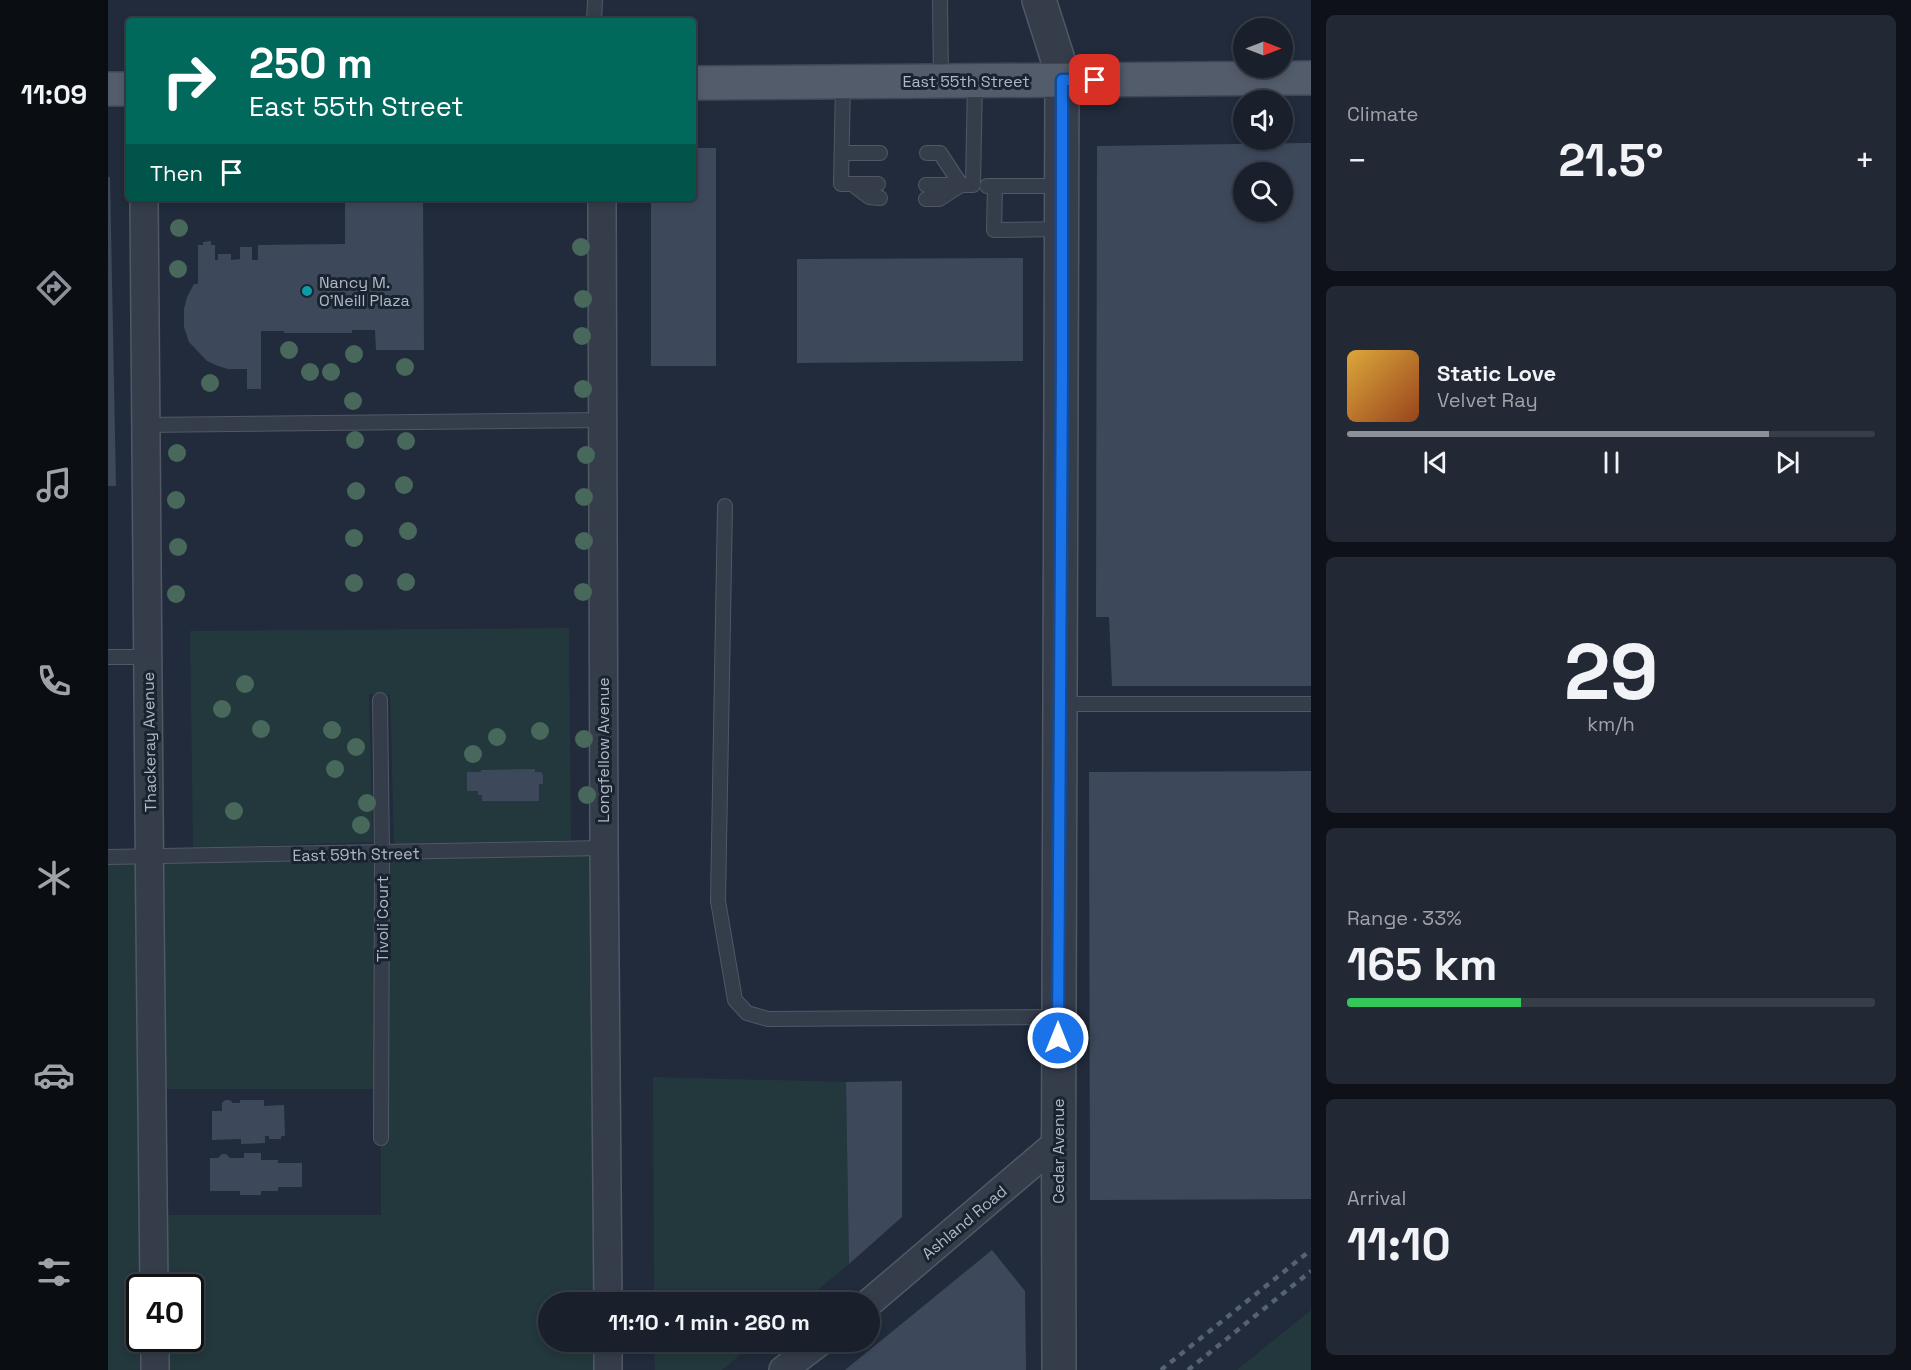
<!DOCTYPE html>
<meta charset="utf-8">
<style>
body{margin:0;font-family:"Space Grotesk",sans-serif;background:#222834;color:#f1f3f6;height:100vh;display:flex;flex-direction:column;font-size:22px;white-space:nowrap}
*{box-sizing:border-box;margin:0}
p{font-size:20px;color:#9fa3a9}
.icon{flex:none;width:33px;height:33px;fill:none;stroke:currentColor;stroke-width:2;stroke-linecap:round;stroke-linejoin:round}
.map{position:relative;flex:1;overflow:hidden}
.panel{display:flex;flex-direction:column;gap:15px;padding:15px;background:#0e1218;width:600px}
.panel>*{flex:none}
.banner{position:absolute;left:18px;top:18px;width:570px;height:183px;border-radius:6px;box-shadow:0 3px 9px #0003,0 0 0 2px #373e48;background:#00695c;color:#fff;overflow:hidden}
.needle{width:39px;rotate:90deg}
.fabs{position:absolute;left:1125px;top:18px;display:grid;gap:12px}
.fabs a{display:grid;place-items:center;width:60px;height:60px;border-radius:50%;background:#19202c;box-shadow:0 3px 9px #0003,0 0 0 2px #373e48;font-size:30px}
.speed{position:absolute;left:18px;top:1274px;display:flex;gap:12px;font-size:30px;font-weight:700;text-align:center}
.speed>*{display:grid;place-content:center;width:78px;height:78px;border-radius:50%;background:#19202c;box-shadow:0 3px 9px #0003,0 0 0 2px #373e48;line-height:1}
.speed .limit{border:3px solid #111;border-radius:9px;background:#fff;color:#111}
.pin{position:absolute;display:grid;place-items:center;width:51px;height:51px;color:#fff;margin:-26px;border-radius:12px;box-shadow:0 3px 9px #0006}
.me{position:absolute;width:66px;margin:-33px;rotate:0deg;stroke-linejoin:round;filter:drop-shadow(0 0 4px #0008)}
.turn{display:flex;align-items:center;gap:21px;height:126px;padding:0 24px;font-size:27px}
.turn .icon{width:78px;height:78px;stroke-width:2.5}
.turn b{display:block;font-size:42px;line-height:51px}
.then{display:flex;align-items:center;height:57px;padding:0 24px;background:#0003;gap:12px;font-size:22px}
.big{font-size:45px;font-weight:600;line-height:1.1}
.panel .card{flex:1;display:flex;flex-direction:column;justify-content:center;gap:9px;min-width:0;padding:0 21px;border-radius:9px;background:#222834}
.panel .dial{align-items:center;gap:0}
.dial b{font-size:78px;line-height:1}
.song{display:flex;align-items:center;gap:18px}
.cover{width:72px;height:72px;border-radius:9px;background:linear-gradient(135deg,hsl(40 70% 55%),hsl(20 70% 35%))}
.played{height:6px;border-radius:3px;background:linear-gradient(90deg,#8c9099 80%,#373e48 80%)}
.keys{display:flex;justify-content:space-around;direction:ltr}
.heat{display:flex;justify-content:space-between;align-items:center;font-size:33px;direction:ltr}
.charge{height:9px;border-radius:4px;background:linear-gradient(90deg,#34c759 33%,#373e48 0)}
.trip{position:absolute;left:430px;top:1292px;width:342px;height:60px;border-radius:30px;background:#19202c;box-shadow:0 3px 9px #0003,0 0 0 2px #373e48;font-weight:600;line-height:60px;text-align:center}
main{display:flex;flex:1;min-height:0}
.tab-bar{display:flex;flex-direction:column;width:108px;justify-content:space-around;align-items:center;background:#0a0d12;color:#9fa3a9}
.tab-bar .icon{width:42px;height:42px}
.tab-bar .on{color:#8c9099}
.tab-bar b{font-size:27px;color:#f1f3f6}
.map>svg:first-child{display:block}
.green{fill:#23383c;fill-rule:evenodd}
.building{fill:#3d495b;fill-rule:evenodd}
.lines{fill:none;stroke-linecap:round;stroke-linejoin:round}
.service-casing{stroke:#505866;stroke-width:16}
.minor-casing{stroke:#505866;stroke-width:30}
.tertiary-casing{stroke:#505866;stroke-width:36}
.primary-casing{stroke:#3e4754;stroke-width:36}
.service{stroke:#353d4b;stroke-width:14}
.minor{stroke:#353d4b;stroke-width:27}
.tertiary{stroke:#353d4b;stroke-width:33}
.primary{stroke:#535c6b;stroke-width:33}
.rail{stroke:#566172;stroke-width:4.5;stroke-dasharray:6 6;stroke-linecap:butt}
.tree{fill:#47685a}
.route-casing{stroke:#114b97;stroke-width:15}
.route{stroke:#1a73e8;stroke-width:10}
.culture-dot{fill:#0f9aa8;stroke:#1a2330;stroke-width:2}
.labels{text-anchor:middle;stroke-width:6;stroke-linejoin:round;paint-order:stroke}
.street-label{font-size:16px;fill:#b0b8c7;stroke:#1a2330}
.poi-label{font-size:16px;fill:#b0b8c7;stroke:#1a2330;text-anchor:start}
</style>
<main>
<nav class="tab-bar">
<b>11:09</b>
<svg class="icon on" aria-label="directions" viewBox="0 0 24 24"><path d="M12 3l9 9-9 9-9-9zM9 14v-3h6M13 9l2 2-2 2"/></svg>
<svg class="icon" aria-label="music" viewBox="0 0 24 24"><path d="M9 18V5l10-2v13"/><circle cx="6" cy="18" r="3"/><circle cx="16" cy="16" r="3"/></svg>
<svg class="icon" aria-label="phone" viewBox="0 0 24 24"><path d="M5 4h4l2 5-3 2q2 4 5 5l2-3 5 2v4C11 20 4 13 5 4z"/></svg>
<svg class="icon" aria-label="climate" viewBox="0 0 24 24"><path d="M12 3v18M4 7l16 10M4 17L20 7"/></svg>
<svg class="icon" aria-label="car" viewBox="0 0 24 24"><path d="M5 17H2v-5l4-1 3-4h7l3 4 3 1v5h-3M9 17h6M6 11h13"/><circle cx="7" cy="17" r="2"/><circle cx="17" cy="17" r="2"/></svg>
<svg class="icon" aria-label="filters" viewBox="0 0 24 24"><path d="M4 7h16M4 17h16"/><circle cx="9" cy="7" r="2"/><circle cx="15" cy="17" r="2"/></svg>
</nav>
<div class="map">
<svg width="1203" height="1370" viewBox="0 0 1203 1370">
<rect width="100%" height="100%" fill="#212b3b"/>
<path class="green" d="M461,628L463,840L286,847L282,695L261,694L265,842L85,848L82,631Z
M496,848L500,1302H441V1341H500V1370H0V857ZM45,1089H273V1215H46ZM32,1287H82V1338H32Z
M545,1077L738,1082L741,1264L695,1302H546Z
M1203,1310V1370H1129Z
M546,1341H649L614,1370H547Z"/>
<path class="building" d="M1203,143V686H1004L1001,617H988L989,146ZM1136,172H1174V212H1136Z
M585,148H608V366H543V198H585Z
M0,177H2L8,486H0Z
M237,198H315L316,350H268L267,330H244V333H176V331H153V389H139V369H120L110,366L99,361L81,342L76,327V309L79,297L86,284H90V245H95V242L103,241V245H107V260H110V254H123V260L132,259V247H144V260H150V245L237,244Z
M915,258V361L689,363V259Z
M427,769V772H433L435,775V784H431V801H374V795H370V791H359V772H373V770Z
M1203,771V1199L982,1200L981,772Z
M794,1081V1217L741,1264L738,1082Z
M117,1100H122L125,1103H132V1100H156V1106L176,1105L177,1136H173V1139H161V1136H157V1143L133,1144V1139L104,1140V1111H114V1103Z
M136,1153H153V1160H170V1163H194V1187H170V1191H153V1195H132V1191H102V1158H110L114,1154H118L122,1158H136Z
M884,1250L917,1291L918,1370H737Z"/>
<g class="lines">
<g class="service-casing">
<path id="service" d="M832,0L833,81
M486,21L487,0
M735,82L733,184H770
M734,153H772
M744,184L761,197L772,198
M818,185H865L867,80
M879,186H954
M887,186L886,230L954,229
M818,199H831L853,185L832,153H819
M36,425L495,420
M617,506L610,901L627,1000L639,1013L660,1019L950,1017
M0,657H39
M272,700L274,854L273,1138
M951,704H1203
M0,857L496,848"/>
</g>
<g class="minor-casing">
<path id="minor" d="M36,198C36,561 43,924 46,1287
M494,198L496,848L500,1302
M762,1302L950,1142
M47,1338V1370
M500,1341V1370
M675,1370L713,1341"/>
</g>
<g class="tertiary-casing">
<path id="tertiary" d="M931,0L951,63L954,80C954,510 949,940 951,1370"/>
</g>
<g class="primary-casing">
<path id="primary" d="M585,83L1203,78
M0,89H21"/>
</g>
<use href="#service" class="service"/>
<use href="#minor" class="minor"/>
<use href="#tertiary" class="tertiary"/>
<use href="#primary" class="primary"/>
<path class="rail" d="M1053,1370L1203,1250
M1080,1370L1203,1271"/>
</g>
<g class="tree">
<circle cx="71" cy="228" r="9"/>
<circle cx="473" cy="247" r="9"/>
<circle cx="70" cy="269" r="9"/>
<circle cx="475" cy="299" r="9"/>
<circle cx="474" cy="336" r="9"/>
<circle cx="181" cy="350" r="9"/>
<circle cx="246" cy="354" r="9"/>
<circle cx="297" cy="367" r="9"/>
<circle cx="202" cy="372" r="9"/>
<circle cx="223" cy="372" r="9"/>
<circle cx="102" cy="383" r="9"/>
<circle cx="475" cy="389" r="9"/>
<circle cx="245" cy="401" r="9"/>
<circle cx="247" cy="440" r="9"/>
<circle cx="298" cy="441" r="9"/>
<circle cx="69" cy="453" r="9"/>
<circle cx="478" cy="455" r="9"/>
<circle cx="296" cy="485" r="9"/>
<circle cx="248" cy="491" r="9"/>
<circle cx="476" cy="497" r="9"/>
<circle cx="68" cy="500" r="9"/>
<circle cx="300" cy="531" r="9"/>
<circle cx="246" cy="538" r="9"/>
<circle cx="476" cy="541" r="9"/>
<circle cx="70" cy="547" r="9"/>
<circle cx="298" cy="582" r="9"/>
<circle cx="246" cy="583" r="9"/>
<circle cx="475" cy="592" r="9"/>
<circle cx="68" cy="594" r="9"/>
<circle cx="137" cy="684" r="9"/>
<circle cx="114" cy="709" r="9"/>
<circle cx="153" cy="729" r="9"/>
<circle cx="224" cy="730" r="9"/>
<circle cx="432" cy="731" r="9"/>
<circle cx="389" cy="737" r="9"/>
<circle cx="476" cy="739" r="9"/>
<circle cx="248" cy="747" r="9"/>
<circle cx="365" cy="754" r="9"/>
<circle cx="227" cy="769" r="9"/>
<circle cx="479" cy="795" r="9"/>
<circle cx="259" cy="803" r="9"/>
<circle cx="126" cy="811" r="9"/>
<circle cx="253" cy="825" r="9"/>
</g>
<g class="lines">
<g class="route-casing">
<path id="route" d="M950,1038L954,369V80H987"/>
</g>
<use href="#route" class="route"/>
</g>
<circle class="culture-dot" cx="199" cy="291" r="6"/>
<g class="labels">
<g class="street-label">
<text x="858" y="87">East 55th Street</text>
<text transform="translate(41 742) rotate(-91)" y="6">Thackeray Avenue</text>
<text transform="translate(495 750) rotate(-90)" y="6">Longfellow Avenue</text>
<text transform="translate(248 854) rotate(-1)" y="6">East 59th Street</text>
<text transform="translate(274 919) rotate(-90)" y="6">Tivoli Court</text>
<text transform="translate(950 1151) rotate(-90)" y="6">Cedar Avenue</text>
<text transform="translate(856 1222) rotate(-40)" y="6">Ashland Road</text>
</g>
<g class="poi-label">
<text x="211" y="288">Nancy M.<tspan x="211" dy="18">O'Neill Plaza</tspan></text>
</g>
</g>
</svg>
<div class="fabs">
<a><svg class="needle" viewBox="-14 -14 28 28"><path d="M0-13l5 13h-10z" fill="#e53935"/><path d="M0 13l5-13h-10z" fill="#9fa3a9"/></svg></a>
<a><svg class="icon" aria-label="sound" viewBox="0 0 24 24"><path d="M4 9h4l5-4v14l-5-4H4zM17 9q2 3 0 6"/></svg></a>
<a><svg class="icon" aria-label="search" viewBox="0 0 24 24"><circle cx="10" cy="10" r="6"/><path d="M15 15l6 6"/></svg></a>
</div>
<div class="speed"><div class="limit">40</div></div>
<div class="pin" style="left:987px;top:80px;background:#d93025"><svg class="icon" aria-label="arrive" viewBox="0 0 24 24"><path d="M6 21V4h12l-3 4 3 4H6"/></svg></div>
<svg class="me" style="left:950px;top:1038px" viewBox="-20 -20 40 40"><circle r="17" fill="#1a73e8" stroke="#fff" stroke-width="3"/><path d="M0-11L8 9 0 5-8 9z" fill="#fff"/></svg>
<div class="trip">11:10 · 1 min · 260 m</div>
<div class="banner">
<div class="turn"><svg class="icon" aria-label="right" viewBox="0 0 24 24"><path d="M7 20v-9h11M14 6l5 5-5 5"/></svg><div><b>250 m</b>East 55th Street</div></div>
<div class="then">Then<svg class="icon" aria-label="arrive" viewBox="0 0 24 24"><path d="M6 21V4h12l-3 4 3 4H6"/></svg></div>
</div>
</div>
<section class="panel">
<div class="card"><p>Climate</p>
<div class="heat"><a>−</a><b class="big">21.5°</b><a>+</a></div>
</div>
<div class="card">
<div class="song"><i class="cover"></i><div><b>Static Love</b><p>Velvet Ray</p></div></div>
<div class="played"></div>
<div class="keys"><svg class="icon" aria-label="previous" viewBox="0 0 24 24"><path d="M18 5L8 12l10 7zM5 5v14"/></svg><svg class="icon" aria-label="pause" viewBox="0 0 24 24"><path d="M8 5v14M16 5v14"/></svg><svg class="icon" aria-label="next" viewBox="0 0 24 24"><path d="M6 5l10 7-10 7zM19 5v14"/></svg></div>
</div>
<div class="card dial"><b>29</b><p>km/h</p></div>
<div class="card"><p>Range · 33%</p><b class="big">165 km</b><div class="charge"></div></div>
<div class="card"><p>Arrival</p><b class="big">11:10</b></div>
</section>
</main>
